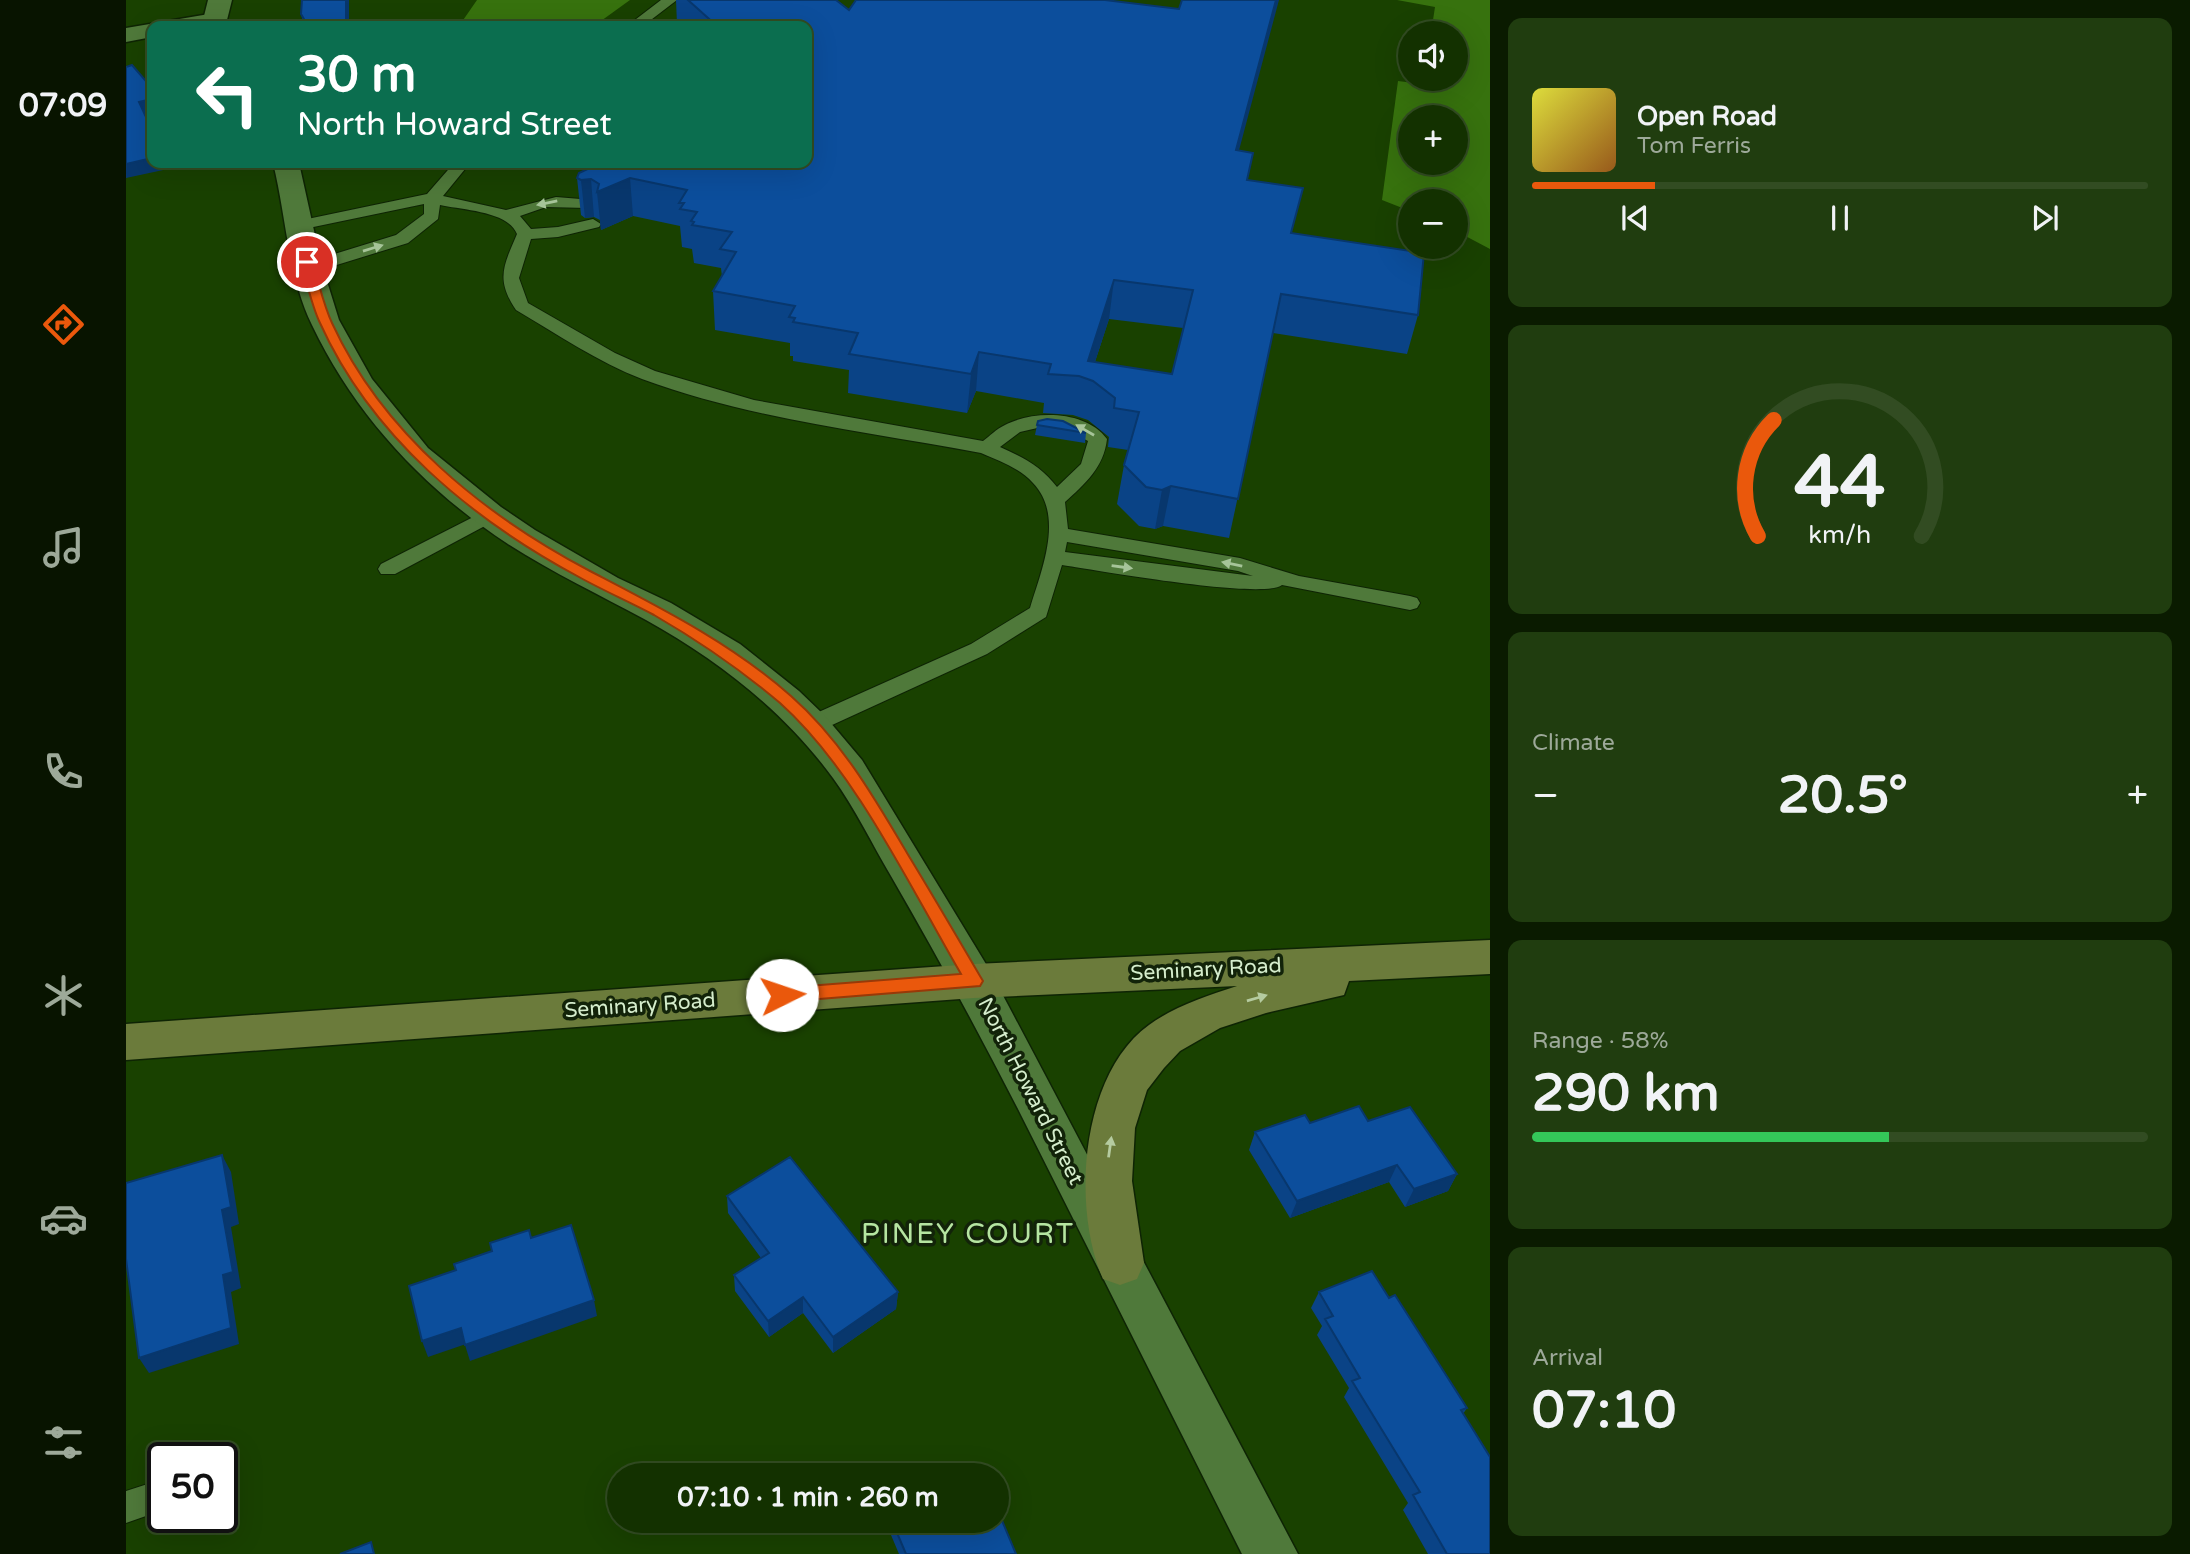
<!DOCTYPE html>
<meta charset="utf-8">
<style>
body{margin:0;font-family:"Varela Round",sans-serif;background:#203d0f;color:#f1f3f6;height:100vh;display:flex;flex-direction:column;font-size:26px;white-space:nowrap}
*{box-sizing:border-box;margin:0}
p{font-size:23px;color:#9da999}
.icon{flex:none;width:38px;height:38px;fill:none;stroke:currentColor;stroke-width:2;stroke-linecap:round;stroke-linejoin:round}
.map{position:relative;flex:1;overflow:hidden}
.sheet{display:flex;flex-direction:column;gap:18px;padding:18px;background:#0a1b00;width:700px}
.sheet>*{flex:none}
.top-card{position:absolute;left:21px;top:21px;width:665px;height:147px;border-radius:14px;box-shadow:0 7px 28px #0002,0 0 0 2px #324c22;background:#0b6e4f;color:#fff;overflow:hidden}
.controls{position:absolute;left:1272px;top:21px;display:grid;gap:14px}
.controls a{display:grid;place-items:center;width:70px;height:70px;border-radius:50%;background:#133100;box-shadow:0 7px 28px #0002,0 0 0 2px #324c22;font-size:35px}
.speed{position:absolute;left:21px;top:1442px;display:flex;gap:14px;font-size:35px;font-weight:700;text-align:center}
.speed>*{display:grid;place-content:center;width:91px;height:91px;border-radius:50%;background:#133100;box-shadow:0 7px 28px #0002,0 0 0 2px #324c22;line-height:1}
.speed .limit{border:4px solid #111;border-radius:10px;background:#fff;color:#111}
.pin{position:absolute;display:grid;place-items:center;width:60px;height:60px;color:#fff;margin:-30px;border:4px solid #fff;border-radius:50%;box-shadow:0 2px 7px #0007}
.me{position:absolute;width:77px;margin:-38px;rotate:86deg;stroke-linejoin:round;filter:drop-shadow(0 0 5px #0008)}
.turn{display:flex;align-items:center;gap:24px;height:147px;padding:0 35px;font-size:32px}
.turn .icon{width:91px;height:91px;stroke-width:2.5}
.turn b{display:block;font-size:49px;line-height:60px}
.big{font-size:52px;font-weight:800;line-height:1.1}
.sheet .tile{flex:1;display:flex;flex-direction:column;justify-content:center;gap:10px;min-width:0;padding:0 24px;border-radius:14px;background:#203d0f}
.sheet .dial{align-items:center;gap:0}
.dial svg{height:182px;overflow:visible;fill:none;stroke:#324c22;stroke-width:7;stroke-linecap:round;text-anchor:middle}
.dial text{fill:#f1f3f6;stroke:none}
.song{display:flex;align-items:center;gap:21px}
.cover{width:84px;height:84px;border-radius:10px;background:linear-gradient(135deg,hsl(60 70% 55%),hsl(30 70% 35%))}
.played{height:7px;border-radius:4px;background:linear-gradient(90deg,#ea580c 20%,#324c22 20%)}
.keys{display:flex;justify-content:space-around;direction:ltr}
.heat{display:flex;justify-content:space-between;align-items:center;font-size:38px;direction:ltr}
.charge{height:10px;border-radius:5px;background:linear-gradient(90deg,#34c759 58%,#324c22 0)}
.trip{position:absolute;left:481px;top:1463px;width:402px;height:70px;border-radius:35px;background:#133100;box-shadow:0 7px 28px #0002,0 0 0 2px #324c22;font-weight:800;line-height:70px;text-align:center}
main{display:flex;flex:1;min-height:0}
.tabs{display:flex;flex-direction:column;width:126px;justify-content:space-around;align-items:center;background:#081400;color:#9da999}
.tabs .icon{width:49px;height:49px}
.tabs .on{color:#ea580c}
.tabs b{font-size:32px;color:#f1f3f6}
.map>svg:first-child{display:block}
.green{fill:#37720e;fill-rule:evenodd}
.lines{fill:none;stroke-linecap:round;stroke-linejoin:round}
.service-casing{stroke:#0e2404;stroke-width:2}
.minor-casing{stroke:#0e2404;stroke-width:3}
.tertiary-casing{stroke:#0e2404;stroke-width:3}
.secondary-casing{stroke:#0e2404;stroke-width:3}
.service{fill:#4f793a;fill-rule:evenodd}
.minor{fill:#4f793a;fill-rule:evenodd}
.tertiary{fill:#4f793a;fill-rule:evenodd}
.secondary{fill:#6b7b3b;fill-rule:evenodd}
.wall{fill:#0a4386;fill-rule:evenodd}
.shaded-wall{fill:#08376d}
.building{fill:#0c4e9c;stroke:#08376d;stroke-width:2;fill-rule:evenodd}
.oneway{fill:#a6c499}
.oneway2{fill:#b5cba0}
.route{fill:#ea580c;stroke:#983908;stroke-width:2}
.labels{text-anchor:middle;stroke-width:7;stroke-linejoin:round;paint-order:stroke}
.street-label{font-size:21px;fill:#d5edcc;stroke:#122309}
.near-neighbourhood-label{font-size:28px;letter-spacing:2px;fill:#b5e5a1;stroke:#122309}
</style>
<main>
<nav class="tabs">
<b>07:09</b>
<svg class="icon on" aria-label="directions" viewBox="0 0 24 24"><path d="M12 3l9 9-9 9-9-9zM9 14v-3h6M13 9l2 2-2 2"/></svg>
<svg class="icon" aria-label="music" viewBox="0 0 24 24"><path d="M9 18V5l10-2v13"/><circle cx="6" cy="18" r="3"/><circle cx="16" cy="16" r="3"/></svg>
<svg class="icon" aria-label="phone" viewBox="0 0 24 24"><path d="M5 4h4l2 5-3 2q2 4 5 5l2-3 5 2v4C11 20 4 13 5 4z"/></svg>
<svg class="icon" aria-label="climate" viewBox="0 0 24 24"><path d="M12 3v18M4 7l16 10M4 17L20 7"/></svg>
<svg class="icon" aria-label="car" viewBox="0 0 24 24"><path d="M5 17H2v-5l4-1 3-4h7l3 4 3 1v5h-3M9 17h6M6 11h13"/><circle cx="7" cy="17" r="2"/><circle cx="17" cy="17" r="2"/></svg>
<svg class="icon" aria-label="filters" viewBox="0 0 24 24"><path d="M4 7h16M4 17h16"/><circle cx="9" cy="7" r="2"/><circle cx="15" cy="17" r="2"/></svg>
</nav>
<div class="map">
<svg width="1364" height="1554" viewBox="0 0 1364 1554">
<rect width="100%" height="100%" fill="#194100"/>
<path class="green" d="M351,0H504L468,26H333Z
M1271,0H1364V249L1330,231V201H1284V211L1256,200L1272,81L1296,84L1297,79H1330V33H1305L1309,7ZM1284,117H1330V163H1284Z"/>
<g class="lines">
<g class="service-casing">
<path id="service" d="M535,0H551L517,26H501Z
M328,163H344L317,196L380,210L430,197L467,200L469,203L461,208L420,207L394,216L405,229L432,227L467,219L475,224L473,227L432,237L405,239L393,278L402,303L489,353L529,371L628,400L857,441C864,436 870,429 879,425C907,410 960,410 981,439C978,467 959,484 939,502L942,529L1114,558L1173,576L1284,596L1291,598L1294,603L1291,608L1284,610L1156,585C1137,600 970,570 936,565L920,617L861,654L693,731L685,733L677,731L674,725L677,719L845,644L904,608C915,571 939,516 907,483C894,468 873,461 855,453C743,432 624,419 516,379C472,362 431,334 390,310C369,279 378,265 391,234C382,211 336,210 314,205L312,219L282,243L188,272H176L174,268L176,264L270,235L298,214V204L173,230L165,225L167,222L301,194ZM920,426L937,428L962,441L955,464L931,487C916,467 897,457 874,447L894,432ZM941,542L1112,571L1127,576L939,552Z
M363,509L370,510L373,515L370,520L269,574H255L252,569L255,564Z
M37,1479V1510L0,1523V1491Z"/>
</g>
<g class="minor-casing">
<path id="minor" d="M89,13L97,15L101,20L97,25L26,26V37L0,42V28Z"/>
</g>
<g class="tertiary-casing">
<path id="tertiary" d="M82,0H106L101,20L104,26H80L77,20Z
M147,163H173L195,262L213,320L246,379L302,448L375,507L409,530L492,578L545,603L614,644L673,691L698,715L736,760L863,969L1172,1554H1116C1041,1405 966,1256 891,1107C851,1029 809,952 765,876C746,844 729,808 707,778C658,711 592,660 520,620C474,595 427,573 382,544C298,489 229,415 186,325C162,276 160,215 147,163Z"/>
</g>
<g class="secondary-casing">
<path id="secondary" d="M1364,940V974L1223,981L1218,995L1140,1013L1094,1028L1054,1051L1038,1068L1021,1090L1009,1128L1006,1181L1018,1263L1011,1279L994,1285L977,1279C945,1207 955,1074 1023,1025C1049,1006 1081,996 1111,986L848,998L0,1060V1024L848,964Z"/>
</g>
<use href="#service" class="service"/>
<use href="#minor" class="minor"/>
<use href="#tertiary" class="tertiary"/>
<use href="#secondary" class="secondary"/>
</g>
<path class="wall" d="M176,0H223V26H178L175,14Z
M550,0H710L723,10L1113,151L1122,180L1167,234L1292,315L1281,354L1147,333L1103,538L1037,526L1029,529L1013,526L991,504L998,465L1002,450L982,447L983,437L962,420L947,415L917,413L918,403L850,391L841,413L722,393L723,370L667,361V356H664V343L589,330L587,291L596,277L595,268L568,263L566,249L556,247L554,226L507,216L475,230L474,220L468,217L459,218L455,215L451,178L461,169L460,163H681V26H553L551,24ZM983,319L1057,328L1046,374L969,362Z
M911,425L960,433L959,443L909,435Z
M1242,1121L1331,1174L1322,1191L1279,1207L1263,1182L1164,1218L1123,1150L1129,1132L1184,1123Z
M601,1196L772,1292L770,1309L707,1353L677,1313L643,1337L609,1291L608,1275L635,1258L602,1213Z
M1193,1292L1263,1298L1341,1408L1337,1414L1364,1554H1302L1277,1510L1282,1503L1218,1397L1223,1388L1191,1335L1196,1326L1185,1308Z
M766,1521L890,1554H773L765,1535Z"/>
<path class="shaded-wall" d="M220,0H223V26H220Z
M1150,0H1153L1103,188L1110,150Z
M26,99V113L17,115L13,102Z
M26,158V163H40L42,169L0,178V164Z
M504,178L507,216L475,230L471,192Z
M465,179L468,217L459,218L455,180Z
M988,280L983,319L963,380L962,361Z
M853,352L850,391L841,413L845,374Z
M1045,486L1037,526L1029,529L1036,490Z
M96,1155L105,1172L113,1224L105,1227L115,1288L105,1292L113,1344L23,1373L13,1358L97,1275Z
M1271,1165L1263,1182L1164,1218L1171,1201Z
M1331,1174L1322,1191L1279,1207L1288,1189Z
M772,1292L770,1309L707,1353V1337Z
M677,1297V1313L643,1337L642,1321Z
M468,1300L471,1316L344,1361L339,1345Z
M335,1328L340,1344L302,1357L296,1341Z"/>
<path class="building" d="M176,0H220V24L221,26H182L175,14Z
M562,0H710L723,10L730,0H979L1053,9L1056,0H1150L1110,150L1127,153L1121,180L1177,188L1165,233L1298,253L1292,315L1155,294L1112,499L1045,486L1036,490L1020,487L998,465L1013,412L988,408L989,398L967,381L953,376L922,374L925,364L853,352L845,374L723,354L732,333L667,322L669,318L663,317L669,306L587,291L610,252L594,249L606,232L566,225L568,222L565,221L571,212L554,209L558,203H553L561,190L504,178L471,192L473,184L465,179L455,180L451,178L453,173L468,166L466,163H681V26H591ZM988,280L1067,290L1046,374L962,361Z
M6,65L26,88V99L13,102L26,130V158L0,164V67Z
M921,419L937,421L960,433L911,425L912,421Z
M1233,1106L1242,1121L1284,1107L1331,1174L1288,1189L1271,1165L1171,1201L1129,1132L1179,1115L1184,1123Z
M96,1155L105,1207L96,1210L107,1272L97,1275L105,1328L13,1358L0,1259V1183Z
M664,1157L772,1292L707,1337L677,1297L642,1321L608,1275L643,1253L601,1196Z
M445,1225L468,1300L339,1345L335,1328L296,1341L283,1286L330,1270L328,1264L366,1251L364,1243L403,1230L405,1238Z
M1246,1271L1263,1298L1269,1295L1341,1408L1335,1410L1364,1457V1554H1321L1287,1495L1294,1492L1226,1381L1234,1378L1199,1319L1207,1316L1193,1292Z
M872,1511L890,1554H780L766,1521H872Z
M245,1542L248,1554H214Z"/>
<defs><path id="oneway-solid" d="M-6-.8H1V-3.2L6.5 0L1 3.2V.8H-6Z" transform="scale(1.75)"/></defs>
<g class="oneway">
<use href="#oneway-solid" transform="translate(421 203) rotate(168)"/>
<use href="#oneway-solid" transform="translate(247 248) rotate(-17)"/>
<use href="#oneway-solid" transform="translate(959 430) rotate(-150)"/>
<use href="#oneway-solid" transform="translate(1106 564) rotate(-168)"/>
<use href="#oneway-solid" transform="translate(996 567) rotate(8)"/>
</g>
<g class="oneway2">
<use href="#oneway-solid" transform="translate(1131 998) rotate(-16)"/>
<use href="#oneway-solid" transform="translate(984 1147) rotate(-82)"/>
</g>
<path class="route" d="M181,259L186,262C193,282 197,304 206,323C257,434 358,515 464,571C535,608 605,643 665,696C715,740 748,797 781,853C806,894 830,935 854,976L857,981L854,986L656,1002L649,1000L647,995L649,990L656,988L835,974C784,887 729,770 654,703C615,670 573,641 528,615C504,602 478,591 453,577C345,519 245,436 194,323C185,304 181,282 175,262Z"/>
<g class="labels">
<g class="street-label">
<text transform="translate(1080 969) rotate(-3)" y="7">Seminary Road</text>
<text transform="translate(514 1005) rotate(-4)" y="7">Seminary Road</text>
<text transform="translate(905 1091) rotate(63)" y="7">North Howard Street</text>
</g>
<g class="near-neighbourhood-label">
<text x="842" y="1243">PINEY COURT</text>
</g>
</g>
</svg>
<div class="controls">
<a><svg class="icon" aria-label="sound" viewBox="0 0 24 24"><path d="M4 9h4l5-4v14l-5-4H4zM17 9q2 3 0 6"/></svg></a>
<a>+</a>
<a>−</a>
</div>
<div class="speed"><div class="limit">50</div></div>
<div class="pin" style="left:181px;top:262px;background:#d93025"><svg class="icon" aria-label="arrive" viewBox="0 0 24 24"><path d="M6 21V4h12l-3 4 3 4H6"/></svg></div>
<svg class="me" style="left:656px;top:995px" viewBox="-20 -20 40 40"><circle r="19" fill="#fff"/><path d="M0-13L10 11 0 6-10 11z" fill="#ea580c"/></svg>
<div class="trip">07:10 · 1 min · 260 m</div>
<div class="top-card">
<div class="turn"><svg class="icon" aria-label="left" viewBox="0 0 24 24"><path d="M17 20v-9H6M10 6l-5 5 5 5"/></svg><div><b>30 m</b>North Howard Street</div></div>
</div>
</div>
<section class="sheet">
<div class="tile">
<div class="song"><i class="cover"></i><div><b>Open Road</b><p>Tom Ferris</p></div></div>
<div class="played"></div>
<div class="keys"><svg class="icon" aria-label="previous" viewBox="0 0 24 24"><path d="M18 5L8 12l10 7zM5 5v14"/></svg><svg class="icon" aria-label="pause" viewBox="0 0 24 24"><path d="M8 5v14M16 5v14"/></svg><svg class="icon" aria-label="next" viewBox="0 0 24 24"><path d="M6 5l10 7-10 7zM19 5v14"/></svg></div>
</div>
<div class="tile dial"><svg viewBox="0 0 100 80">
<path d="M14 69A42 42 0 1 1 86 69"/>
<path d="M14 69A42 42 0 0 1 21 18" stroke="#ea580c"/>
<text x="50" y="56" font-size="32" font-weight="700">44</text>
<text x="50" y="72" font-size="11">km/h</text>
</svg></div>
<div class="tile"><p>Climate</p>
<div class="heat"><a>−</a><b class="big">20.5°</b><a>+</a></div>
</div>
<div class="tile"><p>Range · 58%</p><b class="big">290 km</b><div class="charge"></div></div>
<div class="tile"><p>Arrival</p><b class="big">07:10</b></div>
</section>
</main>
